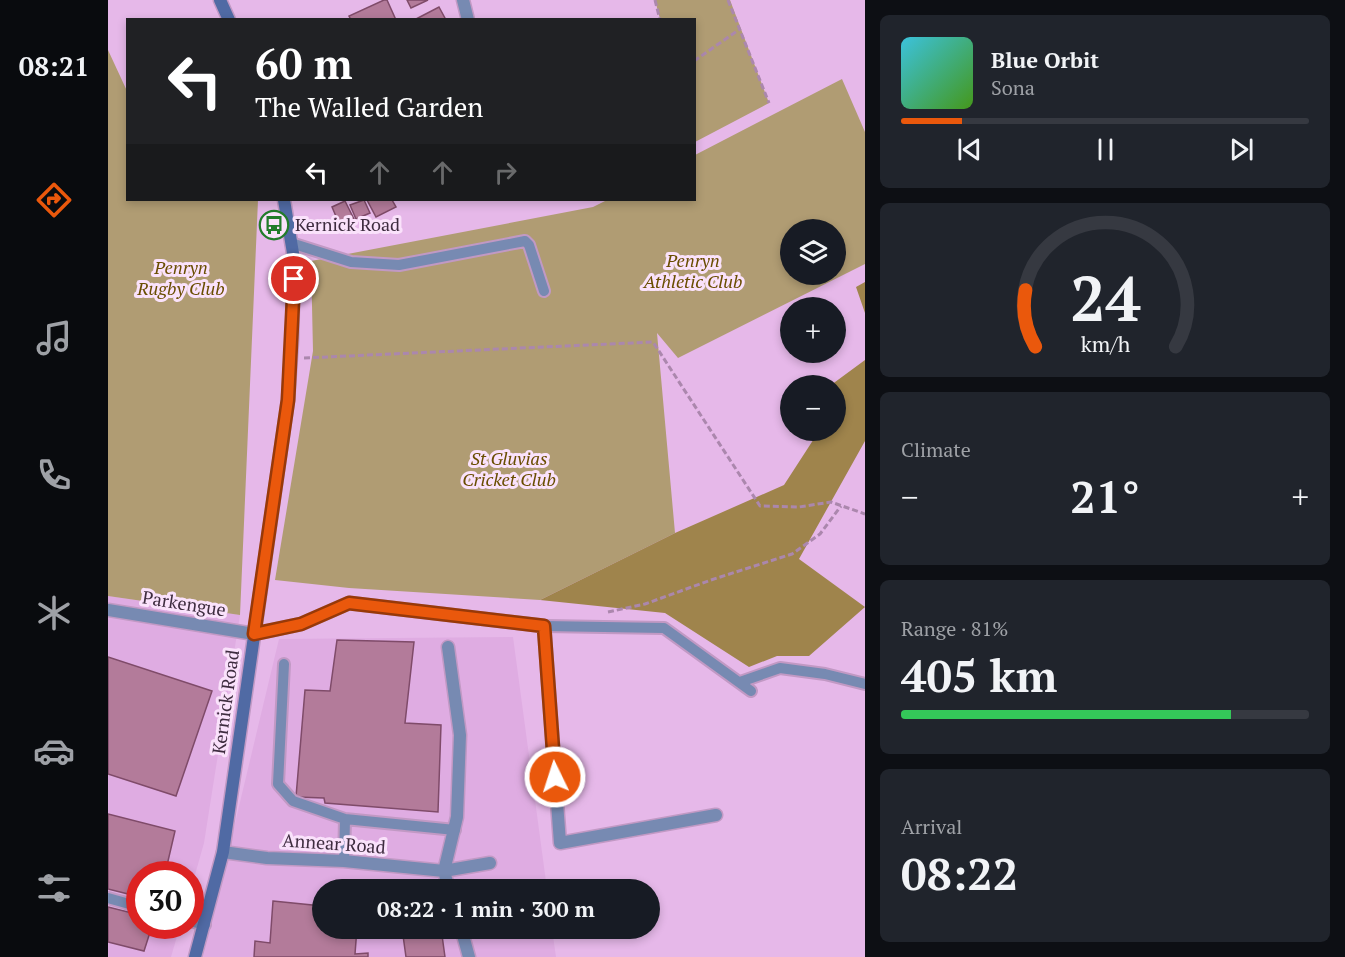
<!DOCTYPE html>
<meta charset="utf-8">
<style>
body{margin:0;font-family:"PT Serif",serif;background:#20242c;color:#f1f3f6;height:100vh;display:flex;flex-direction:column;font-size:22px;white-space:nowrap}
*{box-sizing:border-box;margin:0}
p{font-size:20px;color:#9ea1a6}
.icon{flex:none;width:33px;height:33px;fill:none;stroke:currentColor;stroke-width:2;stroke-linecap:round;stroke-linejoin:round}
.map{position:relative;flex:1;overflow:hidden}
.details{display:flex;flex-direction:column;gap:15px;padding:15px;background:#0d0f14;width:480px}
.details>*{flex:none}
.banner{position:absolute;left:18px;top:18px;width:570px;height:183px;border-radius:0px;box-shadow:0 3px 9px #0003;background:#202124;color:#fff;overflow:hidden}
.tools{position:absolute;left:672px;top:219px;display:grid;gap:12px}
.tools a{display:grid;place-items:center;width:66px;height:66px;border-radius:50%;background:#171b24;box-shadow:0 3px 9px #0003;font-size:30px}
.speed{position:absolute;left:18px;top:861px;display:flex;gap:12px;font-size:30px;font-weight:700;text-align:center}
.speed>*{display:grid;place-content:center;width:78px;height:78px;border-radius:50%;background:#171b24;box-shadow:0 3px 9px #0003;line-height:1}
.speed .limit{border:9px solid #d22;background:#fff;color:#111}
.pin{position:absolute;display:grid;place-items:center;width:51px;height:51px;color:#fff;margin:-26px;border:3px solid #fff;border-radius:50%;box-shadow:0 2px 6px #0007}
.me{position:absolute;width:66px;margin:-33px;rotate:356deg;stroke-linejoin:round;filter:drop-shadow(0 0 4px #0008)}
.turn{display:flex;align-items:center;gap:21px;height:126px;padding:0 30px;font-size:27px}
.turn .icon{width:78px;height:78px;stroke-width:2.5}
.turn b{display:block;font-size:42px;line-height:51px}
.lanes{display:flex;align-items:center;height:57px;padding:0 30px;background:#0003;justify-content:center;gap:30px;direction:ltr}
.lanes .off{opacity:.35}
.big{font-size:45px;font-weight:800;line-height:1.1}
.details .card{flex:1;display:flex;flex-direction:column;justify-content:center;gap:9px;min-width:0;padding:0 21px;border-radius:9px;background:#20242c}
.details .dial{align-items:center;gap:0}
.dial svg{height:156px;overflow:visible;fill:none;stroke:#363941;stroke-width:7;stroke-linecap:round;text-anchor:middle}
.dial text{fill:#f1f3f6;stroke:none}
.song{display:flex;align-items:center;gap:18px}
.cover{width:72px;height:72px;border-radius:9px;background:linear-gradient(135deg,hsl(190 70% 55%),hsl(100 70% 35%))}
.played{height:6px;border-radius:3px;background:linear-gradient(90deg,#ea580c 15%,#363941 15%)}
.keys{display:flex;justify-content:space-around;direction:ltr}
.heat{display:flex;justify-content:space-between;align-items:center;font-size:33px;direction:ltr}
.charge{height:9px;border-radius:4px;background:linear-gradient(90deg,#34c759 81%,#363941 0)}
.trip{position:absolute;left:204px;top:879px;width:348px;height:60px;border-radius:30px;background:#171b24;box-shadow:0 3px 9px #0003;font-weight:800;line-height:60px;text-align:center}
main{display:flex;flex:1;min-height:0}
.dock{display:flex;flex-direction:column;width:108px;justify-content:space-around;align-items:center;background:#090b0e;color:#9ea1a6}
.dock .icon{width:42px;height:42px}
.dock .on{color:#ea580c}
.dock b{font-size:27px;color:#f1f3f6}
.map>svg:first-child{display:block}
.built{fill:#dface2}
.green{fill:#b09c73;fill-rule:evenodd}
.forest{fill:#9f844c}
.building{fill:#b37b9a;stroke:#7f4b69;stroke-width:1.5}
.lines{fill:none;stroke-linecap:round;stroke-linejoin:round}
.lane-casing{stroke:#c199c4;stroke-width:14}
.street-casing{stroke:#c199c4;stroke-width:15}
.secondary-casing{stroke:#c199c4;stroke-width:15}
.path{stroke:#ab87ad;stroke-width:3;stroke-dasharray:6 3;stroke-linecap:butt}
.lane{stroke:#778ab2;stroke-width:10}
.street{stroke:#778ab2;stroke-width:12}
.secondary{stroke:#506aa4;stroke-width:12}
.route-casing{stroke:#983908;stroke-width:15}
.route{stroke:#ea580c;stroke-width:10}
.labels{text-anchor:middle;stroke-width:6;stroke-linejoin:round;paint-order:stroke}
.poi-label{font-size:18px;fill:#3e2c3f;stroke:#fae2fb;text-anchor:start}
.park-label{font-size:18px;font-style:italic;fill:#694d01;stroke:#fae2fb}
.street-label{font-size:18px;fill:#3e2c3f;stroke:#fae2fb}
</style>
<main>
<nav class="dock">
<b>08:21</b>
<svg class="icon on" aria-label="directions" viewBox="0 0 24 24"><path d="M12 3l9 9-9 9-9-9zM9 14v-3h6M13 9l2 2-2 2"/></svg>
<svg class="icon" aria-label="music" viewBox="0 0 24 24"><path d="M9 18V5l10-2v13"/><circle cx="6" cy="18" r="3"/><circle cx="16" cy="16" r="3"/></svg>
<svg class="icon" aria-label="phone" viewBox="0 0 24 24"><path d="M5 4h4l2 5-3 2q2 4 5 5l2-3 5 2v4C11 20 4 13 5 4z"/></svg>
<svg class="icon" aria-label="climate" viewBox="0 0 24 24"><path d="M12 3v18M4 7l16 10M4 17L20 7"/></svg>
<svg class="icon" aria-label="car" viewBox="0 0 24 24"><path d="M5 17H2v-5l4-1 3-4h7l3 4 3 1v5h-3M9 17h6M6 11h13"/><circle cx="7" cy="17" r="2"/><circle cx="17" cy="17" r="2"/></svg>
<svg class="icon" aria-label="filters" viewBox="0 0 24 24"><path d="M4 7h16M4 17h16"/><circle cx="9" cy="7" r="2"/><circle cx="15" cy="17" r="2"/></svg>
</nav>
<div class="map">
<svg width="757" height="957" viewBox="0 0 757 957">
<rect width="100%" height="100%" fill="#e6b8e9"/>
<path class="built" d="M0,596L132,615L96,843L83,889L82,874H32V926H72L63,957H0Z
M405,637L439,889L214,890V928L444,929L448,957H95L171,639Z"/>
<path class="green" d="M547,0H622L661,103L587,142L586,20L552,19Z
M0,50L19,91L20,200H150L132,615L0,596Z
M734,79L757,132V264L570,358L549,333L567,533L432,600L241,588L167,580L205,351L203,261L485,207L499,200H586L587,155ZM682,230H728V274H682Z"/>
<path class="forest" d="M757,282V313L748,287Z
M757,360V441L691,559L757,607L701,656H669L641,667L557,613L432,600L567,533L676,485L711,431L728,430V386L723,385Z"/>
<path class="building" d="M276,0H279L288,20H243L241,16Z
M299,0H320L303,8Z
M331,7L338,20H309L308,19Z
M256,200L262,213L248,219L242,205Z
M259,200H284L288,207L268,217Z
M237,201L247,221L245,223L247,228L235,233L224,207Z
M229,640L306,642L297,723L333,725L330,812L217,803L216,798L188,797L197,690L222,691Z
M0,657L104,691L68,796L0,774Z
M0,814L67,831L57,874H32V897L0,889Z
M328,886V890H303Z
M165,901L214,906V928H249L247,954L260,953V957H146L147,941L162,943Z
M0,907L32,915V926H44L36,951L0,942Z
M294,928H333L337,957H298Z"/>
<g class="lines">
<g class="lane-casing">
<path id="lane" d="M183,243L243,262L291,265L417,241L421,245L436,291
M436,626L556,628L643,691
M176,664L170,784L185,801L237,819L236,861
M632,682L672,668L717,674L757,684
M237,819L347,830
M0,898L32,907
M82,921L97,925"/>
</g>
<g class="street-casing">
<path id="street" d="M355,0L360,20
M0,610L146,634L193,624L241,603L436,626L452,843L608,815
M340,647L352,735L349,817L336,871L341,890
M115,852L159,858L236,861L336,871L382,863
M353,928L361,957"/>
</g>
<g class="secondary-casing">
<path id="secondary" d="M112,0L121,20
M87,957L115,852L180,400L184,340L186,259L176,200"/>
</g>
<path class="path" d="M547,0L552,20
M620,0L661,103
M586,61L632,29
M196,358L545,342L652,506L691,507L723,502L757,514
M500,612L537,604L603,580L684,554L712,534L733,506"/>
<use href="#lane" class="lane"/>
<use href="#street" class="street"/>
<use href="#secondary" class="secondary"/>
</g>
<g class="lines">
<g class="route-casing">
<path id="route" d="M186,279L180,400L146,634L193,624L241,603L436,626L447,777"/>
</g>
<use href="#route" class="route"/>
</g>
<defs>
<g id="bus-ring" transform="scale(1.5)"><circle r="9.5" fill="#fae2fb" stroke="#227c2b" stroke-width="1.5"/><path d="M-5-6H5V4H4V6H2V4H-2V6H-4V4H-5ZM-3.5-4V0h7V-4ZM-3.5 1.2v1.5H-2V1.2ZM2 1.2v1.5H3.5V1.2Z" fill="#227c2b"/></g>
</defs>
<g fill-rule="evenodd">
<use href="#bus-ring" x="166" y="225"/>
</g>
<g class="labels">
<g class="poi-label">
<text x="187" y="231">Kernick Road</text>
</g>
<g class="park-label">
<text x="585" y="267">Penryn<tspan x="585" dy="21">Athletic Club</tspan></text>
<text x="73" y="274">Penryn<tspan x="73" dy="21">Rugby Club</tspan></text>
<text x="401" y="465">St Gluvias<tspan x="401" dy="21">Cricket Club</tspan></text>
</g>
<g class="street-label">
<text transform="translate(76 604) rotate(9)" y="6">Parkengue</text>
<text transform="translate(118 702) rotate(-82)" y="6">Kernick Road</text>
<text transform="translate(226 844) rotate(4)" y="6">Annear Road</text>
</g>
</g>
</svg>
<div class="tools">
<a><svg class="icon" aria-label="layers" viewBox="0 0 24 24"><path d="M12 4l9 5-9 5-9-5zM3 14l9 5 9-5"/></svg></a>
<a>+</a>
<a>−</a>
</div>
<div class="speed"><div class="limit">30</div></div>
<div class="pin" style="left:186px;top:279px;background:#d93025"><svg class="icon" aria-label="arrive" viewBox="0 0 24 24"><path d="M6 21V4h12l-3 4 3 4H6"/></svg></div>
<svg class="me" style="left:447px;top:777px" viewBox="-20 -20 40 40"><circle r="17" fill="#ea580c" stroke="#fff" stroke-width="3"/><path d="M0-11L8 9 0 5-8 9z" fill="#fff"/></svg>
<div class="trip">08:22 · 1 min · 300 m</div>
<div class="banner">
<div class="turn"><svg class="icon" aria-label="left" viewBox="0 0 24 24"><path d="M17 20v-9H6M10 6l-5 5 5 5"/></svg><div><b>60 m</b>The Walled Garden</div></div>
<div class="lanes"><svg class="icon" aria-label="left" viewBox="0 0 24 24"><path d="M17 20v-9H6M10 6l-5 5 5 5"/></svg><svg class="icon off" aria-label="ahead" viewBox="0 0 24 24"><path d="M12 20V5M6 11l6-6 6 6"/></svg><svg class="icon off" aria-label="ahead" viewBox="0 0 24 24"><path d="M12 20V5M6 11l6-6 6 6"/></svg><svg class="icon off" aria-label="right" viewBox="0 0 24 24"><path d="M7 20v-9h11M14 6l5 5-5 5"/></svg></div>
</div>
</div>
<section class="details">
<div class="card">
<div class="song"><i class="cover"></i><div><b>Blue Orbit</b><p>Sona</p></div></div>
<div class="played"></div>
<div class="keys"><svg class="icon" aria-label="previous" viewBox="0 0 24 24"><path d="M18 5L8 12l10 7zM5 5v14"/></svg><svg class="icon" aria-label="pause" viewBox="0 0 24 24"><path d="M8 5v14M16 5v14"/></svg><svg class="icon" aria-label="next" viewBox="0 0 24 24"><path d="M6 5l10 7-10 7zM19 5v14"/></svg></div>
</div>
<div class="card dial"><svg viewBox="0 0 100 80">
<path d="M14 69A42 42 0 1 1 86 69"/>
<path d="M14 69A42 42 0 0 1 9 40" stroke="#ea580c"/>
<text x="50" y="56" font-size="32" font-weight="700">24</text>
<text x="50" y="72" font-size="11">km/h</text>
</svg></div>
<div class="card"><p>Climate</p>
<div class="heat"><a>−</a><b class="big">21°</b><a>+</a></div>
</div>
<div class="card"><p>Range · 81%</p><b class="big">405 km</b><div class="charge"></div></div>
<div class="card"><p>Arrival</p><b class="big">08:22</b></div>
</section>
</main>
